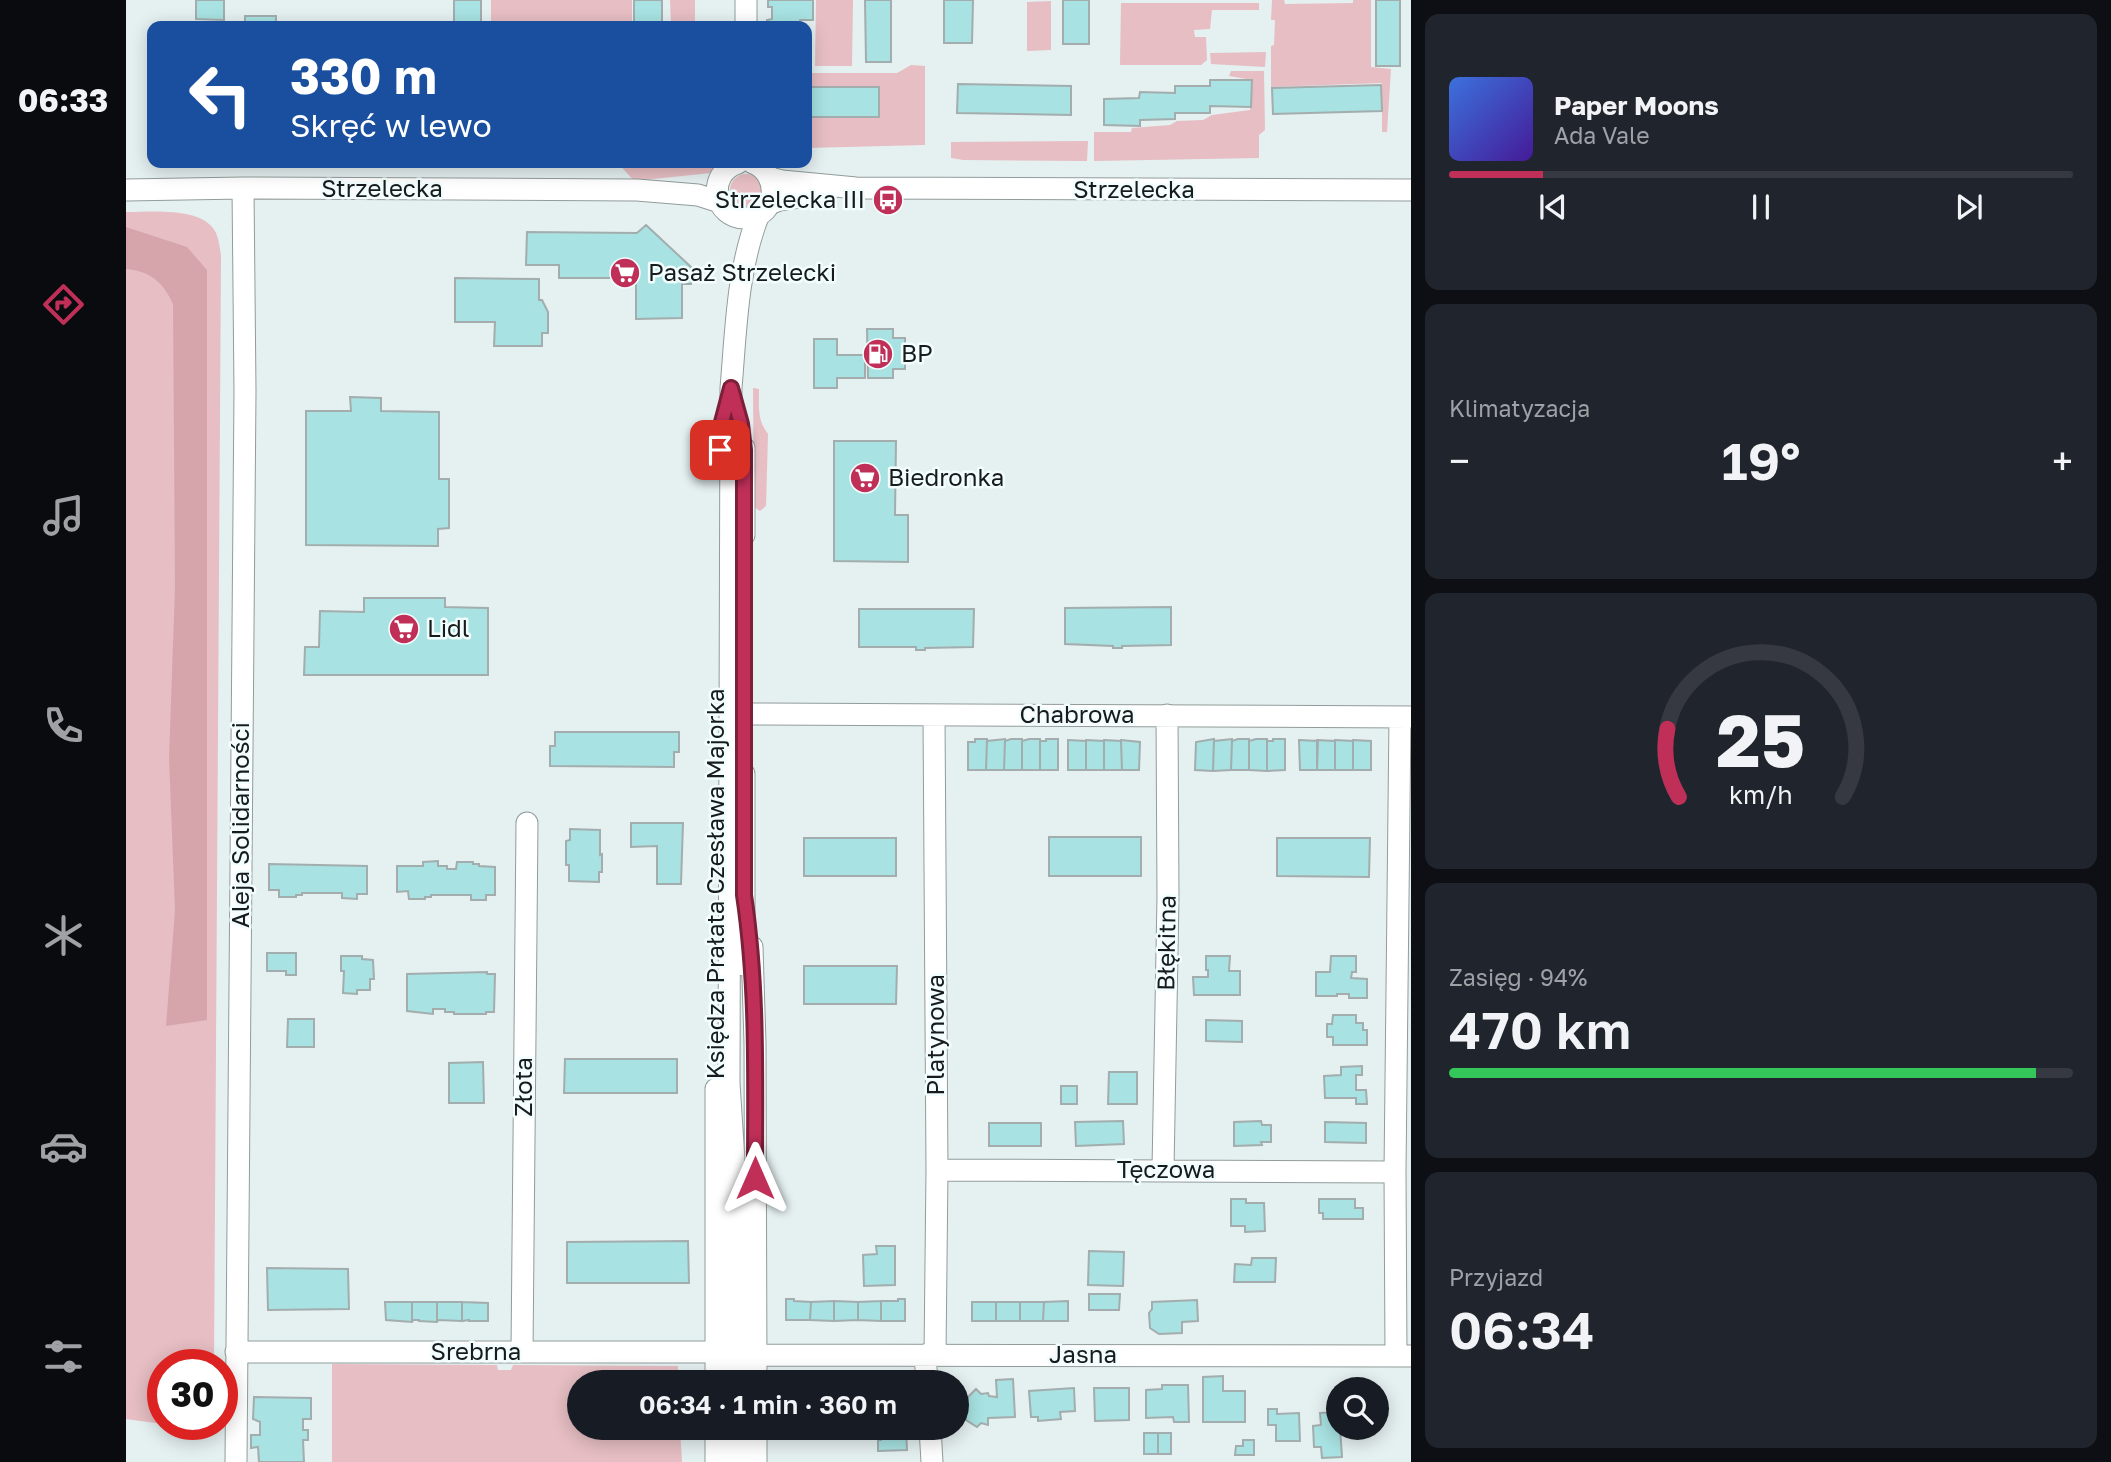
<!DOCTYPE html>
<html lang="pl">
<meta charset="utf-8">
<style>
body{margin:0;font-family:"Golos Text",sans-serif;background:#20242c;color:#f1f3f6;height:100vh;display:flex;flex-direction:column;font-size:26px;white-space:nowrap}
*{box-sizing:border-box;margin:0}
p{font-size:23px;color:#9ea1a6}
.icon{flex:none;width:38px;height:38px;fill:none;stroke:currentColor;stroke-width:2;stroke-linecap:round;stroke-linejoin:round}
.map{position:relative;flex:1;overflow:hidden}
.side{display:flex;flex-direction:column;gap:14px;padding:14px;background:#0d0f14;width:700px}
.side>*{flex:none}
.hud{position:absolute;left:21px;top:21px;width:665px;height:147px;border-radius:14px;box-shadow:0 4px 18px #0003;background:#1a4fa0;color:#fff;overflow:hidden}
.buttons{position:absolute;left:1200px;top:1377px;display:grid;gap:14px}
.buttons a{display:grid;place-items:center;width:63px;height:63px;border-radius:50%;background:#171b24;box-shadow:0 4px 18px #0003;font-size:35px}
.speed{position:absolute;left:21px;top:1349px;display:flex;gap:14px;font-size:35px;font-weight:700;text-align:center}
.speed>*{display:grid;place-content:center;width:91px;height:91px;border-radius:50%;background:#171b24;box-shadow:0 4px 18px #0003;line-height:1}
.speed .limit{border:10px solid #d22;background:#fff;color:#111}
.pin{position:absolute;display:grid;place-items:center;width:60px;height:60px;color:#fff;margin:-30px;border-radius:14px;box-shadow:0 4px 10px #0006}
.me{position:absolute;width:77px;margin:-38px;rotate:0deg;stroke-linejoin:round;filter:drop-shadow(0 0 5px #0008)}
.turn{display:flex;align-items:center;gap:24px;height:147px;padding:0 28px;font-size:32px}
.turn .icon{width:91px;height:91px;stroke-width:2.5}
.turn b{display:block;font-size:49px;line-height:60px}
.big{font-size:52px;font-weight:600;line-height:1.1}
.side .tile{flex:1;display:flex;flex-direction:column;justify-content:center;gap:10px;min-width:0;padding:0 24px;border-radius:14px;background:#20242c}
.side .dial{align-items:center;gap:0}
.dial svg{height:182px;overflow:visible;fill:none;stroke:#363941;stroke-width:7;stroke-linecap:round;text-anchor:middle}
.dial text{fill:#f1f3f6;stroke:none}
.song{display:flex;align-items:center;gap:21px}
.cover{width:84px;height:84px;border-radius:10px;background:linear-gradient(135deg,hsl(220 70% 55%),hsl(260 70% 35%))}
.played{height:7px;border-radius:4px;background:linear-gradient(90deg,#bf2f58 15%,#363941 15%)}
.keys{display:flex;justify-content:space-around;direction:ltr}
.heat{display:flex;justify-content:space-between;align-items:center;font-size:38px;direction:ltr}
.charge{height:10px;border-radius:5px;background:linear-gradient(90deg,#34c759 94%,#363941 0)}
.trip{position:absolute;left:441px;top:1370px;width:402px;height:70px;border-radius:35px;background:#171b24;box-shadow:0 4px 18px #0003;font-weight:600;line-height:70px;text-align:center}
main{display:flex;flex:1;min-height:0}
.dock{display:flex;flex-direction:column;width:126px;justify-content:space-around;align-items:center;background:#090b0e;color:#9ea1a6}
.dock .icon{width:49px;height:49px}
.dock .current{color:#bf2f58}
.dock b{font-size:32px;color:#f1f3f6}
.map>svg:first-child{display:block}
.green{fill:#e6bec3}
.forest{fill:#d6a5ac}
.building{fill:#a8e2e2;stroke:#a3adad;stroke-width:2}
.lines{fill:none;stroke-linecap:round;stroke-linejoin:round}
.minor-casing{stroke:#919c9b;stroke-width:23}
.minor{stroke:#fff;stroke-width:21}
.route-casing{stroke:#7c1f39;stroke-width:18}
.route{stroke:#bf2f58;stroke-width:12}
.labels{text-anchor:middle;stroke-width:5;stroke-linejoin:round;paint-order:stroke}
.street-label{font-size:24px;fill:#171b1b;stroke:#f2fdfd}
.poi-label{font-size:24px;fill:#171b1b;stroke:#f2fdfd;text-anchor:start}
</style>
<main>
<nav class="dock">
<b>06:33</b>
<svg class="icon current" aria-label="directions" viewBox="0 0 24 24"><path d="M12 3l9 9-9 9-9-9zM9 14v-3h6M13 9l2 2-2 2"/></svg>
<svg class="icon" aria-label="music" viewBox="0 0 24 24"><path d="M9 18V5l10-2v13"/><circle cx="6" cy="18" r="3"/><circle cx="16" cy="16" r="3"/></svg>
<svg class="icon" aria-label="phone" viewBox="0 0 24 24"><path d="M5 4h4l2 5-3 2q2 4 5 5l2-3 5 2v4C11 20 4 13 5 4z"/></svg>
<svg class="icon" aria-label="climate" viewBox="0 0 24 24"><path d="M12 3v18M4 7l16 10M4 17L20 7"/></svg>
<svg class="icon" aria-label="car" viewBox="0 0 24 24"><path d="M5 17H2v-5l4-1 3-4h7l3 4 3 1v5h-3M9 17h6M6 11h13"/><circle cx="7" cy="17" r="2"/><circle cx="17" cy="17" r="2"/></svg>
<svg class="icon" aria-label="filters" viewBox="0 0 24 24"><path d="M4 7h16M4 17h16"/><circle cx="9" cy="7" r="2"/><circle cx="15" cy="17" r="2"/></svg>
</nav>
<div class="map">
<svg width="1285" height="1462" viewBox="0 0 1285 1462">
<rect width="100%" height="100%" fill="#e5f0f0"/>
<path class="green" d="M365,0H506V26H365Z
M544,0H569V26H545Z
M690,0H727L726,66H689Z
M1146,0H1158L1159,4L1227,3V0H1245V67L1265,69L1261,132H1256V83L1145,87V46L1148,45L1149,20H1145Z
M925,1V50L901,51V2Z
M995,3H1133V10H1086L1084,29L1068,30L1069,37H1080L1081,60L1075,65H994Z
M1140,52L1139,67L1085,64L1084,53Z
M785,65L799,66V145L681,148V73H771Z
M1105,71H1138L1139,130L1133,135V158L968,161V132H1005L1006,128L1044,125L1051,121L1077,120L1086,115L1124,110L1126,80L1103,76Z
M962,141L961,161L837,160L825,158V142Z
M492,163H598L585,173L508,181Z
M604 190a16 16 0 1 1 32 0a16 16 0 1 1-32 0Z
M0,212C24,212 78,206 90,233C93,240 94,249 95,256L88,1365H37V1424L87,1425V1431L0,1419Z
M627,388L633,389C633,406 631,420 642,434L640,506L634,511L628,507Z
M206,1364L371,1365L372,1370H385L387,1365L552,1366V1382H453V1428H554L556,1462H206Z"/>
<path class="forest" d="M0,227L61,247L81,270V1020L40,1026L49,910L43,758L49,587L47,304C37,282 24,271 0,269Z"/>
<path class="building" d="M70,0H98V20L70,19Z
M328,0H355V26H328Z
M508,0H536V26H508Z
M642,0H687V20H674V26H641V20L646,19V7H642Z
M739,0H765V62H740Z
M818,0H847L846,43H818Z
M937,0H963V44H937Z
M1250,0H1274V66H1250Z
M119,16H150V26H119Z
M1084,80H1126L1125,107L1084,106V113H1049V119L1014,120V126L978,125V99L1013,98L1014,92L1049,93V86H1084Z
M832,84L945,86V115L831,113Z
M1255,85L1256,111L1147,114L1146,88Z
M681,87H753V117H681Z
M520,225L565,267V284H556V318L510,319V278H433V265H400L401,232L511,233Z
M329,278L413,279V300H416L422,312V333H416V346H368L369,322H329Z
M741,329H767V338H779V369H767V378H742Z
M688,339H711V355H739V378H711V388H688Z
M224,397L255,398V411L313,412V479H323V528L312,529V546L180,545V411H225Z
M708,441H770L769,515H782V562L708,561Z
M238,598H319V607L362,608V675H178L179,647H193L194,611L238,612Z
M1045,607V645L996,646V648H987V646L939,644V608Z
M733,609H848L847,647L799,648V650H790V647H733Z
M429,732H553V752H548V767L424,766V746H429Z
M849,739H861L860,770H842V742H849Z
M879,739L878,770H860L861,741Z
M885,739H896V770H878L879,741Z
M903,739H914V770H896V741Z
M920,739H932V770H914V741H920Z
M1088,739L1087,771L1069,770L1070,742Z
M1106,739L1105,770L1087,771L1088,741Z
M1112,739H1123V770H1105L1106,741Z
M1130,739H1141V771L1123,770V741Z
M1147,739H1159V770L1141,771V741H1147Z
M942,740L960,741V770H942Z
M960,740L978,741V770H960Z
M978,740L995,741L996,770H978Z
M995,740L1014,742L1013,770H996Z
M1173,740L1192,741L1191,770H1174Z
M1191,740L1209,741V770H1191Z
M1209,740L1227,741V770H1209Z
M1227,740L1245,741V770H1227Z
M505,823H557L555,884H531V846L505,847Z
M444,829L474,830V855L476,854V872H473V882L443,881V865H440V841L444,840Z
M923,837H1015V876H923Z
M678,838H770V876H678Z
M1151,838H1244L1243,877L1151,876Z
M312,861V866H321V869H330L331,862H347V864H353V866L369,867V895H360V900H345V895H305V897H299V899H283L282,891L271,892V866H297V862Z
M143,864L241,866V894H231V899L216,898V893H176V895H170V897H153V890H143Z
M141,953H170V975H160V971H141Z
M215,956H236V959L247,960L248,979H244V990H231V994L217,993L218,971H215Z
M1080,956H1104L1103,971H1114V995H1068L1067,977H1082V970H1080Z
M1205,956H1230V972H1226L1225,978L1241,979V998H1223V994H1211V996H1190V972H1204Z
M678,966H771L770,1004H678Z
M361,972V974H369L368,1012H360V1014H328V1012H319V1009H307V1014L281,1011V974Z
M1207,1015H1230V1023H1237V1030H1241V1045H1207V1037H1201V1024H1206Z
M162,1019H188V1047H161Z
M1080,1020L1116,1021V1042L1080,1041Z
M439,1059H551V1093H438Z
M357,1062L358,1103H323V1063Z
M1236,1066V1075H1230V1090H1240L1241,1104H1230V1098H1199L1198,1076L1215,1075V1067Z
M983,1072H1011V1104H982Z
M935,1086H951V1104H935Z
M997,1121L998,1144L950,1146L949,1122Z
M1135,1121L1136,1125H1145V1142H1135L1136,1145L1108,1146V1122Z
M1199,1122L1240,1123V1143L1199,1142Z
M863,1123H915V1146H863Z
M1105,1199H1120V1203H1138L1139,1231L1119,1232V1226H1105Z
M1193,1199H1229V1208H1237V1219H1197V1213H1193Z
M562,1241L563,1283H441V1242Z
M750,1246H769V1285L738,1286L737,1255L751,1254Z
M963,1251L998,1252L997,1286L962,1285Z
M1126,1258H1150L1149,1282H1108L1109,1264L1125,1265Z
M141,1268L222,1269L223,1309L142,1310Z
M963,1294H994L993,1310H963Z
M660,1299H668V1301L685,1302L684,1320H660Z
M772,1299H779V1321H755V1301H772Z
M1071,1300L1072,1321L1056,1322V1333L1033,1334L1024,1328L1023,1313L1026,1309V1302Z
M708,1301L732,1302V1320L708,1321Z
M708,1301V1321L684,1320L685,1302Z
M755,1301V1321L732,1320V1302Z
M942,1301V1321H917L918,1302Z
M259,1302H286V1322L260,1320Z
M286,1302H311V1322L293,1321V1320H287L286,1322Z
M311,1302H336V1321L312,1320L311,1322Z
M336,1302L362,1303V1321H343V1320L336,1321Z
M846,1302H870V1321H846Z
M870,1302H894V1321H870Z
M894,1302H918L917,1321H894Z
M1097,1376V1391H1119V1422H1077V1377Z
M887,1379L889,1417L862,1418V1425L855,1423L851,1427L840,1420L834,1410L838,1401L850,1389L855,1394L862,1393L863,1396L871,1397L870,1380Z
M1036,1385H1062L1063,1422H1048L1047,1417L1020,1418V1390L1036,1389Z
M948,1388L949,1411L934,1412L935,1419L912,1421V1417H905L903,1391Z
M968,1388H1003V1420L969,1421Z
M128,1397L185,1398V1419H177V1430H182V1440H177L178,1462H133L132,1447L125,1448V1435H134V1422L127,1419Z
M1142,1409H1151V1414L1173,1413L1174,1441H1150V1425H1142Z
M1213,1412L1216,1457L1196,1458L1195,1447H1188L1187,1426L1195,1425L1194,1413Z
M755,1428H780L781,1450L752,1451V1440H755Z
M1018,1433H1032V1454H1018Z
M1032,1433H1045V1454H1032Z
M1117,1440H1128V1455H1109L1110,1446H1117Z"/>
<g class="lines">
<g class="minor-casing">
<path id="minor" d="M620,26V0
M612,163C580,173 587,220 621,218C653,216 654,173 627,163
M644,178L656,181L730,188L1285,190
M0,190L117,188L511,190L572,195L594,202
M643,204L654,200L700,193
M618,448V535
M618,714L1285,717
M808,715L811,1170L809,1355
M626,947L629,1043L630,1382
M618,965V774
M590,1089V1382
M811,1170L1269,1172
M1037,1170L1042,897L1041,715
M110,1352H590
M396,1352L401,823
M629,1355L1285,1356
M799,1355L801,1382
M1270,1356L1269,1172L1274,717
M609,1382V1176L603,1083L605,388C610,330 611,269 633,214
M590,1428V1462
M610,1428V1462
M630,1428V1462
M804,1428L806,1462
M110,1462L119,391L117,188"/>
</g>
<use href="#minor" class="minor"/>
</g>
<g class="lines">
<g class="route-casing">
<path id="route" d="M594,450L595,426L605,388L615,424L618,450V895C632,989 629,1083 629,1178"/>
</g>
<use href="#route" class="route"/>
</g>
<defs>
<g id="bus-disc" transform="scale(1.575)"><circle r="9.5" fill="#bf2f58" stroke="#f2fdfd"/><path d="M-5-6H5V4H4V6H2V4H-2V6H-4V4H-5ZM-3.5-4V0h7V-4ZM-3.5 1.2v1.5H-2V1.2ZM2 1.2v1.5H3.5V1.2Z" fill="#fff"/></g>
<g id="supermarket-disc" transform="scale(1.575)"><circle r="9.5" fill="#bf2f58" stroke="#f2fdfd"/><path d="M-6-5.5h2.5l.6 2H6L4.5 2H-2.5L-4.4-4H-6ZM-1.5 3.2a1.3 1.3 0 1 0 .1 0ZM3 3.2a1.3 1.3 0 1 0 .1 0Z" fill="#fff"/></g>
<g id="fuel-disc" transform="scale(1.575)"><circle r="9.5" fill="#bf2f58" stroke="#f2fdfd"/><path d="M-5.5-6h7V0h2V4h1.3V-2.5L3-4.5l.8-.8L6-3V5H2.5V1h-1V6h-7ZM-4.2-4.7v3.2H.2V-4.7Z" fill="#fff"/></g>
</defs>
<g fill-rule="evenodd">
<use href="#bus-disc" x="762" y="200"/>
<use href="#supermarket-disc" x="499" y="273"/>
<use href="#fuel-disc" x="752" y="354"/>
<use href="#supermarket-disc" x="739" y="478"/>
<use href="#supermarket-disc" x="278" y="629"/>
</g>
<g class="labels">
<g class="street-label">
<text x="256" y="197">Strzelecka</text>
<text x="1008" y="198">Strzelecka</text>
<text x="951" y="723">Chabrowa</text>
<text transform="translate(115 825) rotate(-90)" y="8">Aleja Solidarności</text>
<text transform="translate(590 884) rotate(-90)" y="8">Księdza Prałata Czesława Majorka</text>
<text transform="translate(1041 943) rotate(-89)" y="8">Błękitna</text>
<text transform="translate(810 1035) rotate(-90)" y="8">Platynowa</text>
<text transform="translate(398 1087) rotate(-90)" y="8">Złota</text>
<text x="1040" y="1178">Tęczowa</text>
<text x="350" y="1360">Srebrna</text>
<text x="957" y="1363">Jasna</text>
</g>
<g class="poi-label">
<text x="739" y="208" text-anchor="end">Strzelecka III</text>
<text x="522" y="281">Pasaż Strzelecki</text>
<text x="775" y="362">BP</text>
<text x="762" y="486">Biedronka</text>
<text x="301" y="637">Lidl</text>
</g>
</g>
</svg>
<div class="buttons">
<a><svg class="icon" aria-label="search" viewBox="0 0 24 24"><circle cx="10" cy="10" r="6"/><path d="M15 15l6 6"/></svg></a>
</div>
<div class="speed"><div class="limit">30</div></div>
<div class="pin" style="left:594px;top:450px;background:#d93025"><svg class="icon" aria-label="arrive" viewBox="0 0 24 24"><path d="M6 21V4h12l-3 4 3 4H6"/></svg></div>
<svg class="me" style="left:629px;top:1178px" viewBox="-20 -20 40 40"><path d="M0-17L14 15 0 8-14 15z" fill="#bf2f58" stroke="#fff" stroke-width="4"/></svg>
<div class="trip">06:34 · 1 min · 360 m</div>
<div class="hud">
<div class="turn"><svg class="icon" aria-label="left" viewBox="0 0 24 24"><path d="M17 20v-9H6M10 6l-5 5 5 5"/></svg><div><b>330 m</b>Skręć w lewo</div></div>
</div>
</div>
<section class="side">
<div class="tile">
<div class="song"><i class="cover"></i><div><b>Paper Moons</b><p>Ada Vale</p></div></div>
<div class="played"></div>
<div class="keys"><svg class="icon" aria-label="previous" viewBox="0 0 24 24"><path d="M18 5L8 12l10 7zM5 5v14"/></svg><svg class="icon" aria-label="pause" viewBox="0 0 24 24"><path d="M8 5v14M16 5v14"/></svg><svg class="icon" aria-label="next" viewBox="0 0 24 24"><path d="M6 5l10 7-10 7zM19 5v14"/></svg></div>
</div>
<div class="tile"><p>Klimatyzacja</p>
<div class="heat"><a>−</a><b class="big">19°</b><a>+</a></div>
</div>
<div class="tile dial"><svg viewBox="0 0 100 80">
<path d="M14 69A42 42 0 1 1 86 69"/>
<path d="M14 69A42 42 0 0 1 9 39" stroke="#bf2f58"/>
<text x="50" y="56" font-size="32" font-weight="700">25</text>
<text x="50" y="72" font-size="11">km/h</text>
</svg></div>
<div class="tile"><p>Zasięg · 94%</p><b class="big">470 km</b><div class="charge"></div></div>
<div class="tile"><p>Przyjazd</p><b class="big">06:34</b></div>
</section>
</main>
